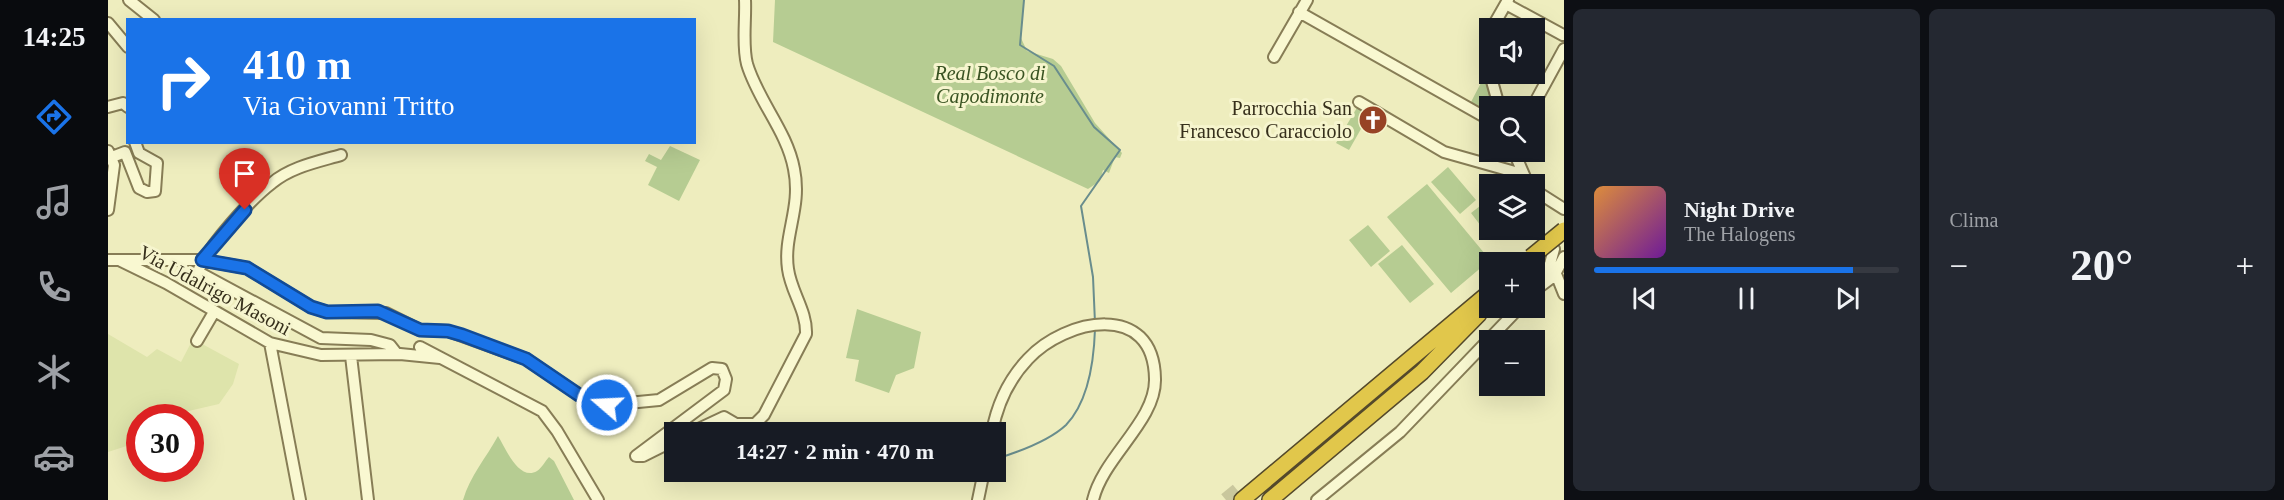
<!DOCTYPE html>
<html lang="it">
<meta charset="utf-8">
<style>
body{margin:0;font-family:Georgia,serif;background:#242831;color:#f1f3f6;height:100vh;display:flex;flex-direction:column;font-size:22px;white-space:nowrap}
*{box-sizing:border-box;margin:0}
p{font-size:20px;color:#9ea1a6}
.icon{flex:none;width:33px;height:33px;fill:none;stroke:currentColor;stroke-width:2;stroke-linecap:round;stroke-linejoin:round}
.map{position:relative;flex:1;overflow:hidden}
.drawer{display:flex;flex-direction:column;gap:9px;padding:9px;background:#0d0f14;width:720px}
.drawer>*{flex:none}
.hud{position:absolute;left:18px;top:18px;width:570px;height:126px;border-radius:0px;box-shadow:0 6px 24px #0002;background:#1a73e8;color:#fff;overflow:hidden}
.tools{position:absolute;left:1371px;top:18px;display:grid;gap:12px}
.tools a{display:grid;place-items:center;width:66px;height:66px;border-radius:0px;background:#171b24;box-shadow:0 6px 24px #0002;font-size:30px}
.speed{position:absolute;left:18px;top:404px;display:flex;gap:12px;font-size:30px;font-weight:700;text-align:center}
.speed>*{display:grid;place-content:center;width:78px;height:78px;border-radius:50%;background:#171b24;box-shadow:0 6px 24px #0002;line-height:1}
.speed .limit{border:9px solid #d22;background:#fff;color:#111}
.pin{position:absolute;display:grid;place-items:center;width:51px;height:51px;color:#fff;margin:-62px -26px;border-radius:50% 50% 50% 0;rotate:-45deg;box-shadow:0 0 6px #0007}
.pin .icon{rotate:45deg}
.me{position:absolute;width:66px;margin:-33px;rotate:289deg;stroke-linejoin:round;filter:drop-shadow(0 0 4px #0008)}
.turn{display:flex;align-items:center;gap:21px;height:126px;padding:0 18px;font-size:27px}
.turn .icon{width:78px;height:78px;stroke-width:2.5}
.turn b{display:block;font-size:42px;line-height:51px}
.big{font-size:45px;font-weight:600;line-height:1.1}
.drawer .widget{flex:1;display:flex;flex-direction:column;justify-content:center;gap:9px;min-width:0;padding:0 21px;border-radius:9px;background:#242831}
.song{display:flex;align-items:center;gap:18px}
.cover{width:72px;height:72px;border-radius:9px;background:linear-gradient(135deg,hsl(30 70% 55%),hsl(280 70% 35%))}
.played{height:6px;border-radius:3px;background:linear-gradient(90deg,#1a73e8 85%,#363941 85%)}
.keys{display:flex;justify-content:space-around;direction:ltr}
.heat{display:flex;justify-content:space-between;align-items:center;font-size:33px;direction:ltr}
.drawer .tiles{flex:1;display:grid;gap:9px;grid-template-columns:repeat(2,1fr)}
.trip{position:absolute;left:556px;top:422px;width:342px;height:60px;border-radius:0px;background:#171b24;box-shadow:0 6px 24px #0002;font-weight:600;line-height:60px;text-align:center}
main{display:flex;flex:1;min-height:0}
.dock{display:flex;flex-direction:column;width:108px;justify-content:space-around;align-items:center;background:#090b0e;color:#9ea1a6}
.dock .icon{width:42px;height:42px}
.dock .selected{color:#1a73e8}
.dock b{font-size:27px;color:#f1f3f6}
.map>svg:first-child{display:block}
.farmland{fill:#dee4ab}
.green{fill:#b6cc92}
.lines{fill:none;stroke-linecap:round;stroke-linejoin:round}
.stream{stroke:#698d8d;stroke-width:2}
.highway-tunnel{stroke:#c9c79d;stroke-width:15;stroke-dasharray:15 8;stroke-linecap:butt}
.minor-casing{stroke:#877d56;stroke-width:14}
.highway-casing{stroke:#54492b;stroke-width:18}
.minor{stroke:#f9f8d1;stroke-width:10}
.highway{stroke:#e1c74b;stroke-width:15}
.highway-bridge-casing{stroke:#54492b;stroke-width:18;stroke-linecap:butt}
.highway-bridge{stroke:#e1c74b;stroke-width:15}
.route-casing{stroke:#114b97;stroke-width:15}
.route{stroke:#1a73e8;stroke-width:10}
.labels{text-anchor:middle;stroke-width:6;stroke-linejoin:round;paint-order:stroke}
.park-label{font-size:20px;font-style:italic;fill:#395322;stroke:#f6f5ce}
.poi-label{font-size:20px;fill:#362f1b;stroke:#f6f5ce;text-anchor:end}
.street-label{font-size:20px;fill:#362f1b;stroke:#f6f5ce}
</style>
<main>
<nav class="dock">
<b>14:25</b>
<svg class="icon selected" aria-label="directions" viewBox="0 0 24 24"><path d="M12 3l9 9-9 9-9-9zM9 14v-3h6M13 9l2 2-2 2"/></svg>
<svg class="icon" aria-label="music" viewBox="0 0 24 24"><path d="M9 18V5l10-2v13"/><circle cx="6" cy="18" r="3"/><circle cx="16" cy="16" r="3"/></svg>
<svg class="icon" aria-label="phone" viewBox="0 0 24 24"><path d="M5 4h4l2 5-3 2q2 4 5 5l2-3 5 2v4C11 20 4 13 5 4z"/></svg>
<svg class="icon" aria-label="climate" viewBox="0 0 24 24"><path d="M12 3v18M4 7l16 10M4 17L20 7"/></svg>
<svg class="icon" aria-label="car" viewBox="0 0 24 24"><path d="M5 17H2v-5l4-1 3-4h7l3 4 3 1v5h-3M9 17h6M6 11h13"/><circle cx="7" cy="17" r="2"/><circle cx="17" cy="17" r="2"/></svg>
</nav>
<div class="map">
<svg width="1456" height="500" viewBox="0 0 1456 500">
<rect width="100%" height="100%" fill="#eeedbe"/>
<path class="farmland" d="M0,334L39,357L49,349L73,362L85,339L131,364L125,384L111,404L59,416L32,417L31,420L22,427L31,428V442L0,452Z"/>
<path class="green" d="M667,0H916L913,38L919,51L945,59L953,66L987,123L1014,153L1012,158L1007,157L1001,173L995,170L992,181L980,189L665,42Z
M1379,77L1388,106H1382L1381,112L1363,102L1375,79Z
M1250,106L1262,113L1241,150L1228,143Z
M562,146L592,160L571,201L540,185L549,167L537,161L541,154L553,160Z
M1340,167L1368,200L1352,214L1323,182Z
M1319,184L1382,260L1343,293L1279,217Z
M1381,199V226L1376,230L1363,213Z
M1260,225L1282,251L1263,267L1241,240Z
M1294,245L1326,284L1302,303L1270,264Z
M749,309L813,332L806,368L788,375L781,393L747,381L751,360L738,358Z
M390,436C397,447 411,482 429,471C434,468 437,461 441,457L446,461L466,500H355C362,476 378,458 390,436Z"/>
<g class="lines">
<path class="stream" d="M916,0L912,45L946,66L986,127L1012,150L973,206L985,277L987,323
M891,458C913,451 941,441 958,425C980,402 986,360 987,329"/>
<path class="highway-tunnel" d="M1118,500L1135,486"/>
<g class="minor-casing">
<path id="minor" d="M21,0L46,20
M1398,4L1455,35
M1191,12L1382,120
M0,23L20,47
M1384,28L1400,0
M1382,34L1378,60L1391,106
M1166,57L1199,0
M1251,102L1336,152L1414,174
M1425,106L1456,49
M0,107L15,103L20,107
M0,151L6,165L0,210
M1406,152L1420,184
M233,155C209,162 183,167 164,183C143,199 98,248 90,272L213,338L263,340L282,345L289,354
M4,157L17,152L31,188L39,192L47,191L49,163L31,153L27,142
M1426,190L1456,209
M0,260H94L139,268L203,307L219,312L278,313L312,330L340,331L418,359L471,395L499,405L551,400L604,368L614,369L618,379L616,390L528,456H535L567,440
M13,261L58,283L162,343L213,355L292,354L332,358
M1448,274L1456,294
M1429,287L1442,264L1446,249
M1426,291L1446,276L1456,257
M89,341L106,312
M162,343L192,500
M312,347L434,411L449,431L490,500
M243,356L260,500
M584,432L616,417L628,424H647L656,415L698,334C699,311 683,292 680,269C675,235 694,208 686,169C679,131 650,101 639,64C634,45 638,20 637,0
M884,432C889,405 901,379 920,359C957,319 1046,300 1047,379C1048,421 995,457 985,500
M870,500L876,471
M1209,500L1292,432L1411,308"/>
</g>
<g class="highway-casing">
<path id="highway" d="M1426,267L1429,265
M1134,500L1382,292
M1162,500L1314,372L1371,314"/>
</g>
<use href="#minor" class="minor"/>
<use href="#highway" class="highway"/>
<g class="highway-bridge-casing">
<path id="highway-bridge" d="M1423,257L1456,230"/>
</g>
<use href="#highway-bridge" class="highway-bridge"/>
</g>
<g class="lines">
<g class="route-casing">
<path id="route" d="M137,210L94,260L139,268L203,307L219,312L270,311L312,330L340,331L354,335L418,359L471,395L499,405"/>
</g>
<use href="#route" class="route"/>
</g>
<defs>
<g id="church-disc" transform="scale(1.5)"><circle r="9.5" fill="#974325" stroke="#f6f5ce"/><path d="M-1.2-6h2.4v3.5h3.3v2.4h-3.3V6h-2.4V-.1h-3.3v-2.4h3.3Z" fill="#fff"/></g>
</defs>
<g fill-rule="evenodd">
<use href="#church-disc" x="1265" y="120"/>
</g>
<g class="labels">
<g class="park-label">
<text x="882" y="80">Real Bosco di<tspan x="882" dy="23">Capodimonte</tspan></text>
</g>
<g class="poi-label">
<text x="1244" y="115">Parrocchia San<tspan x="1244" dy="23">Francesco Caracciolo</tspan></text>
</g>
<g class="street-label">
<text transform="translate(107 290) rotate(28)" y="7">Via Udalrigo Masoni</text>
</g>
</g>
</svg>
<div class="tools">
<a><svg class="icon" aria-label="sound" viewBox="0 0 24 24"><path d="M4 9h4l5-4v14l-5-4H4zM17 9q2 3 0 6"/></svg></a>
<a><svg class="icon" aria-label="search" viewBox="0 0 24 24"><circle cx="10" cy="10" r="6"/><path d="M15 15l6 6"/></svg></a>
<a><svg class="icon" aria-label="layers" viewBox="0 0 24 24"><path d="M12 4l9 5-9 5-9-5zM3 14l9 5 9-5"/></svg></a>
<a>+</a>
<a>−</a>
</div>
<div class="speed"><div class="limit">30</div></div>
<div class="pin" style="left:137px;top:210px;background:#d93025"><svg class="icon" aria-label="arrive" viewBox="0 0 24 24"><path d="M6 21V4h12l-3 4 3 4H6"/></svg></div>
<svg class="me" style="left:499px;top:405px" viewBox="-20 -20 40 40"><circle r="17" fill="#1a73e8" stroke="#fff" stroke-width="3"/><path d="M0-11L8 9 0 5-8 9z" fill="#fff"/></svg>
<div class="trip">14:27 · 2 min · 470 m</div>
<div class="hud">
<div class="turn"><svg class="icon" aria-label="right" viewBox="0 0 24 24"><path d="M7 20v-9h11M14 6l5 5-5 5"/></svg><div><b>410 m</b>Via Giovanni Tritto</div></div>
</div>
</div>
<section class="drawer">
<div class="tiles">
<div class="widget">
<div class="song"><i class="cover"></i><div><b>Night Drive</b><p>The Halogens</p></div></div>
<div class="played"></div>
<div class="keys"><svg class="icon" aria-label="previous" viewBox="0 0 24 24"><path d="M18 5L8 12l10 7zM5 5v14"/></svg><svg class="icon" aria-label="pause" viewBox="0 0 24 24"><path d="M8 5v14M16 5v14"/></svg><svg class="icon" aria-label="next" viewBox="0 0 24 24"><path d="M6 5l10 7-10 7zM19 5v14"/></svg></div>
</div>
<div class="widget"><p>Clima</p>
<div class="heat"><a>−</a><b class="big">20°</b><a>+</a></div>
</div>
</div>
</section>
</main>
